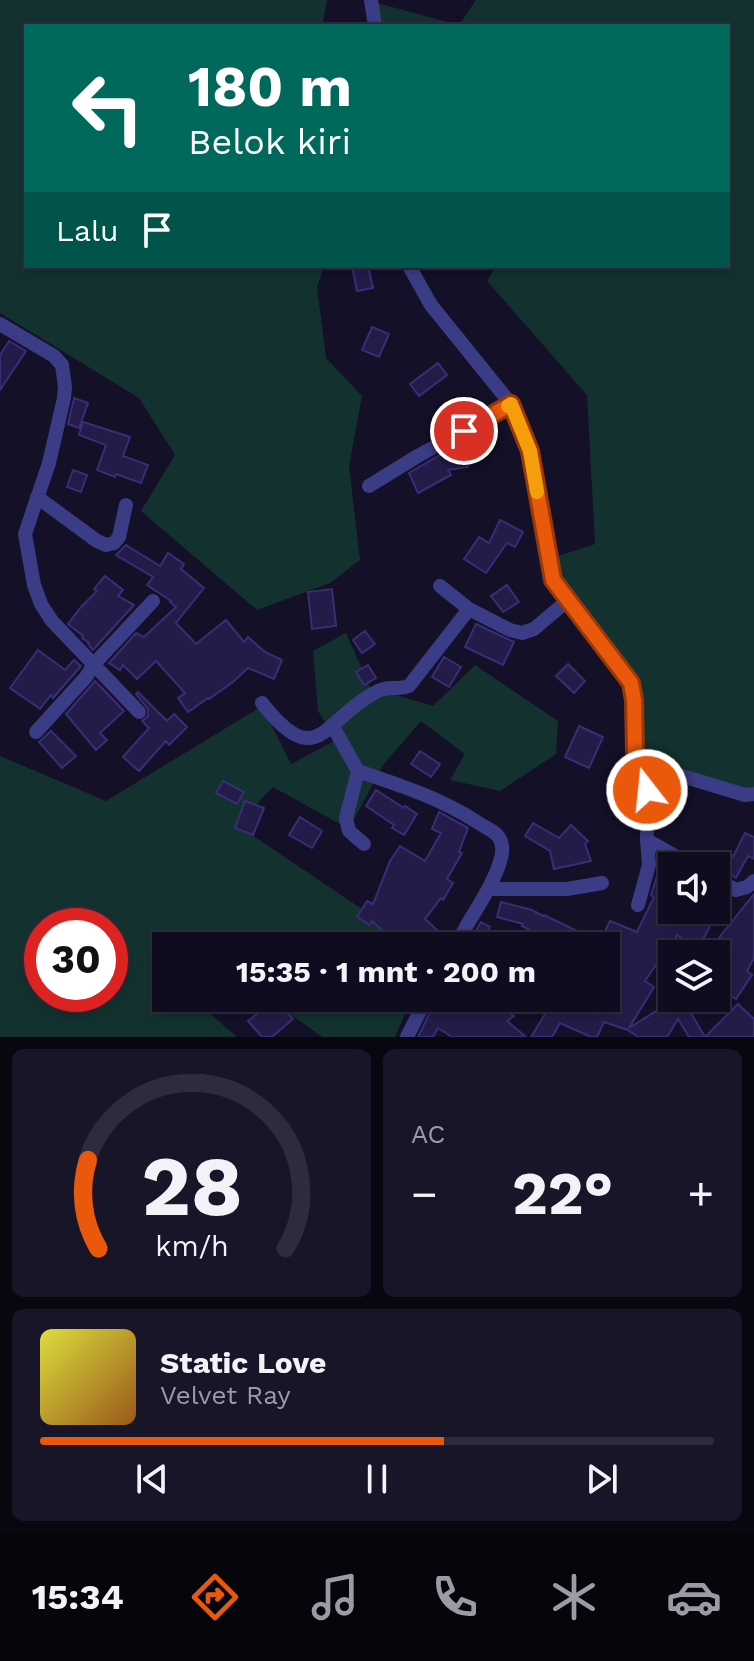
<!DOCTYPE html>
<html lang="id">
<meta charset="utf-8">
<style>
body{margin:0;font-family:"Work Sans",sans-serif;background:#171527;color:#f1f3f6;height:100vh;display:flex;flex-direction:column;font-size:30px;white-space:nowrap}
*{box-sizing:border-box;margin:0}
p{font-size:26px;color:#9b9ba4}
.icon{flex:none;width:44px;height:44px;fill:none;stroke:currentColor;stroke-width:2;stroke-linecap:round;stroke-linejoin:round}
.map{position:relative;height:1037px;overflow:hidden}
.panel{display:flex;flex-direction:column;gap:12px;padding:12px;background:#080710;flex:1}
.panel>*{flex:none}
.banner{position:absolute;left:24px;top:24px;width:706px;height:244px;border-radius:0px;box-shadow:0 4px 12px #0003,0 0 0 2px #2e2c3c;background:#00695c;color:#fff;overflow:hidden}
.fabs{position:absolute;left:658px;top:852px;display:grid;gap:16px}
.fabs a{display:grid;place-items:center;width:72px;height:72px;border-radius:0px;background:#0e0c1e;box-shadow:0 4px 12px #0003,0 0 0 2px #2e2c3c;font-size:40px}
.speed{position:absolute;left:24px;top:908px;display:flex;gap:16px;font-size:40px;font-weight:700;text-align:center}
.speed>*{display:grid;place-content:center;width:104px;height:104px;border-radius:50%;background:#0e0c1e;box-shadow:0 4px 12px #0003,0 0 0 2px #2e2c3c;line-height:1}
.speed .limit{border:12px solid #d22;background:#fff;color:#111}
.pin{position:absolute;display:grid;place-items:center;width:68px;height:68px;color:#fff;margin:-34px;border:4px solid #fff;border-radius:50%;box-shadow:0 2px 8px #0007}
.me{position:absolute;width:88px;margin:-44px;rotate:344deg;stroke-linejoin:round;filter:drop-shadow(0 0 6px #0008)}
.turn{display:flex;align-items:center;gap:28px;height:168px;padding:0 32px;font-size:36px}
.turn .icon{width:104px;height:104px;stroke-width:2.5}
.turn b{display:block;font-size:56px;line-height:68px}
.then{display:flex;align-items:center;height:76px;padding:0 32px;background:#0003;gap:16px;font-size:30px}
.big{font-size:60px;font-weight:700;line-height:1.1}
.panel .widget{flex:1;display:flex;flex-direction:column;justify-content:center;gap:12px;min-width:0;padding:0 28px;border-radius:12px;background:#171527}
.panel .dial{align-items:center;gap:0}
.dial svg{height:208px;overflow:visible;fill:none;stroke:#2e2c3c;stroke-width:7;stroke-linecap:round;text-anchor:middle}
.dial text{fill:#f1f3f6;stroke:none}
.song{display:flex;align-items:center;gap:24px}
.cover{width:96px;height:96px;border-radius:12px;background:linear-gradient(135deg,hsl(60 70% 55%),hsl(30 70% 35%))}
.played{height:8px;border-radius:4px;background:linear-gradient(90deg,#ea580c 60%,#2e2c3c 60%)}
.keys{display:flex;justify-content:space-around;direction:ltr}
.heat{display:flex;justify-content:space-between;align-items:center;font-size:44px;direction:ltr}
.panel .tiles{flex:1;display:grid;gap:12px;grid-template-columns:1fr 1fr}
.widget:last-child{grid-column:span 2}
.trip{position:absolute;left:152px;top:932px;width:468px;height:80px;border-radius:0px;background:#0e0c1e;box-shadow:0 4px 12px #0003,0 0 0 2px #2e2c3c;font-weight:700;line-height:80px;text-align:center}
.tabs{display:flex;height:128px;justify-content:space-around;align-items:center;background:#06050c;color:#9b9ba4}
.tabs .icon{width:56px;height:56px}
.tabs .current{color:#ea580c}
.tabs b{font-size:36px;color:#f1f3f6}
.map>svg:first-child{display:block}
.green{fill:#13322f;fill-rule:evenodd}
.building{fill:#231c49;stroke:#392e75;stroke-width:2}
.lines{fill:none;stroke-linecap:round;stroke-linejoin:round}
.minor{stroke:#3b3c86;stroke-width:14}
.route-casing{stroke:#983908;stroke-width:20}
.route{stroke:#ea580c;stroke-width:14}
.slow{stroke:#f59e0b;stroke-width:14}
</style>
<div class="map">
<svg width="754" height="1037" viewBox="0 0 754 1037">
<rect width="100%" height="100%" fill="#131028"/>
<path class="green" d="M0,0H327L322,26H26V266H324L317,287L326,358L362,396L349,466L360,560L330,583L257,610L141,511L175,455L139,398L0,313Z
M476,0H754V796L642,756L623,667L560,602L549,559L595,544L587,395L487,281L496,266H728V26H380L377,3L459,25Z
M346,633L370,687L433,706L475,665L558,721L556,754L500,791L450,780L465,754L421,721L383,765L349,829L273,787L237,825L417,946H166V998H192L237,1037H0V756L106,801L262,706L291,764L336,740L318,711L313,651ZM42,926H110V994H42Z
M268,998H412L395,1037H322Z"/>
<path class="building" d="M352,266H368L373,288L357,291Z
M372,327L389,334L379,357L362,350Z
M9,341L26,351L0,390V355Z
M438,363L447,375L419,396L410,384Z
M74,398L88,403L79,428L68,424Z
M83,422L130,437L123,456L148,465L141,483L116,474L115,477L97,470L106,445L79,435Z
M463,445L468,467L448,470L451,475L418,493L409,473L454,447Z
M73,470L87,475L81,492L67,487Z
M500,520L523,532L515,547L507,543L486,573L464,559L479,537L489,543Z
M126,545L160,566L168,553L184,564L181,569L204,588L176,623L196,644L226,620L244,642L248,637L265,652L282,660L274,679L248,668L233,682L209,699L208,698L188,712L178,698L185,693L156,661L137,679L123,665L120,670L109,663L136,633L144,637L176,607L170,602L171,601L147,585L153,577L116,555Z
M105,576L123,590L118,596L134,605L93,650L88,644L89,643L82,638L83,636L68,624L81,607L97,591L94,589Z
M507,585L519,602L503,612L491,596Z
M332,589L336,626L312,629L308,592Z
M476,624L514,642L503,665L465,647Z
M365,631L375,644L362,653L353,640Z
M38,650L65,670L74,660L81,666L53,698L51,695L40,709L10,688Z
M444,657L461,667L449,687L432,677Z
M568,664L585,681L574,693L556,676Z
M368,665L376,678L364,685L356,672Z
M95,681L124,711L100,733L107,740L96,750L66,714Z
M138,692L167,721L174,714L187,727L169,745L166,741L139,771L123,757L149,728L142,721L148,716V709L136,694Z
M579,726L603,737L589,768L565,757Z
M51,731L76,756L62,768L39,742Z
M420,751L440,764L431,777L411,764Z
M223,781L244,792L237,804L216,793Z
M376,790L404,808L405,806L417,814L404,835L392,828L394,825L366,806Z
M245,801L264,808L253,835L235,828Z
M439,812L468,828L459,852L462,853L447,879L453,883L443,900L441,898L425,919L448,940L446,946H427L416,935L406,946H400L372,921L370,925L357,917L367,901L373,904L390,861L400,846L425,861L441,833L432,829Z
M300,817L322,831L312,848L289,835Z
M533,823L559,838L571,825L588,841L585,844L591,861L554,869L550,851L525,836Z
M745,833L754,837V859L748,856L736,878L723,871L731,856L733,857Z
M662,860L672,866V910H716V890L726,896L698,949L677,935L664,961L660,959L645,981L654,987L629,1028L677,998H682L705,1037H689L678,1019L667,1037H638L628,1030L604,1022L597,1037H591L560,1023L552,1037H531L555,998H572L594,1014L603,998H606V946H581L566,938L564,943L547,934L545,938L522,926L523,924L497,917L501,902L532,910L543,916L544,915L606,945V929L610,921L637,932L654,897L651,895Z
M754,894V958L747,971L752,975L736,999L716,986V954H706Z
M481,922L490,927L480,946H467Z
M467,998H485L514,1016L507,1021L526,1037H452L438,1028L433,1037H418L434,1004L458,1012Z
M275,999L293,1019L272,1037H262L248,1021Z
M738,1004L754,1019V1037H705Z"/>
<g class="lines">
<path class="minor" d="M371,0L375,26
M409,266L431,305L511,404L530,451L553,580L631,683L634,700L635,752L639,759L646,765L745,795L754,794
M0,324L54,356L62,365L65,387L64,398L49,463L25,534L34,585L41,604L52,621L139,712
M369,486L416,457L511,404
M37,497L97,541L106,545L114,543L119,537L126,505
M440,586L469,609L510,630L522,633L534,629L567,601
M262,703C319,775 323,718 378,691C388,686 399,690 409,686L469,609
M332,725L358,771L346,818L349,831L364,844
M36,732L86,677L94,664L153,601
M358,771C399,785 440,798 477,822C483,826 492,830 497,835C503,841 503,851 501,858C493,889 469,917 456,946
M647,840L693,866
M716,879L736,890L747,887L754,881
M488,889H567L602,883
M638,905L649,865L647,840L646,765
M407,1037L425,1001L424,998"/>
</g>
<g class="lines">
<g class="route-casing">
<path id="route" d="M464,431L511,404L530,451L553,580L631,683L634,700L635,752L639,759L646,765L647,790"/>
</g>
<use href="#route" class="route"/>
<path class="slow" d="M508,406L511,404L530,451L537,492"/>
</g>
</svg>
<div class="fabs">
<a><svg class="icon" aria-label="sound" viewBox="0 0 24 24"><path d="M4 9h4l5-4v14l-5-4H4zM17 9q2 3 0 6"/></svg></a>
<a><svg class="icon" aria-label="layers" viewBox="0 0 24 24"><path d="M12 4l9 5-9 5-9-5zM3 14l9 5 9-5"/></svg></a>
</div>
<div class="speed"><div class="limit">30</div></div>
<div class="pin" style="left:464px;top:431px;background:#d93025"><svg class="icon" aria-label="arrive" viewBox="0 0 24 24"><path d="M6 21V4h12l-3 4 3 4H6"/></svg></div>
<svg class="me" style="left:647px;top:790px" viewBox="-20 -20 40 40"><circle r="17" fill="#ea580c" stroke="#fff" stroke-width="3"/><path d="M0-11L8 9 0 5-8 9z" fill="#fff"/></svg>
<div class="trip">15:35 · 1 mnt · 200 m</div>
<div class="banner">
<div class="turn"><svg class="icon" aria-label="left" viewBox="0 0 24 24"><path d="M17 20v-9H6M10 6l-5 5 5 5"/></svg><div><b>180 m</b>Belok kiri</div></div>
<div class="then">Lalu<svg class="icon" aria-label="arrive" viewBox="0 0 24 24"><path d="M6 21V4h12l-3 4 3 4H6"/></svg></div>
</div>
</div>
<section class="panel">
<div class="tiles">
<div class="widget dial"><svg viewBox="0 0 100 80">
<path d="M14 69A42 42 0 1 1 86 69"/>
<path d="M14 69A42 42 0 0 1 10 35" stroke="#ea580c"/>
<text x="50" y="56" font-size="32" font-weight="700">28</text>
<text x="50" y="72" font-size="11">km/h</text>
</svg></div>
<div class="widget"><p>AC</p>
<div class="heat"><a>−</a><b class="big">22°</b><a>+</a></div>
</div>
<div class="widget">
<div class="song"><i class="cover"></i><div><b>Static Love</b><p>Velvet Ray</p></div></div>
<div class="played"></div>
<div class="keys"><svg class="icon" aria-label="previous" viewBox="0 0 24 24"><path d="M18 5L8 12l10 7zM5 5v14"/></svg><svg class="icon" aria-label="pause" viewBox="0 0 24 24"><path d="M8 5v14M16 5v14"/></svg><svg class="icon" aria-label="next" viewBox="0 0 24 24"><path d="M6 5l10 7-10 7zM19 5v14"/></svg></div>
</div>
</div>
</section>
<nav class="tabs">
<b>15:34</b>
<svg class="icon current" aria-label="directions" viewBox="0 0 24 24"><path d="M12 3l9 9-9 9-9-9zM9 14v-3h6M13 9l2 2-2 2"/></svg>
<svg class="icon" aria-label="music" viewBox="0 0 24 24"><path d="M9 18V5l10-2v13"/><circle cx="6" cy="18" r="3"/><circle cx="16" cy="16" r="3"/></svg>
<svg class="icon" aria-label="phone" viewBox="0 0 24 24"><path d="M5 4h4l2 5-3 2q2 4 5 5l2-3 5 2v4C11 20 4 13 5 4z"/></svg>
<svg class="icon" aria-label="climate" viewBox="0 0 24 24"><path d="M12 3v18M4 7l16 10M4 17L20 7"/></svg>
<svg class="icon" aria-label="car" viewBox="0 0 24 24"><path d="M5 17H2v-5l4-1 3-4h7l3 4 3 1v5h-3M9 17h6M6 11h13"/><circle cx="7" cy="17" r="2"/><circle cx="17" cy="17" r="2"/></svg>
</nav>
